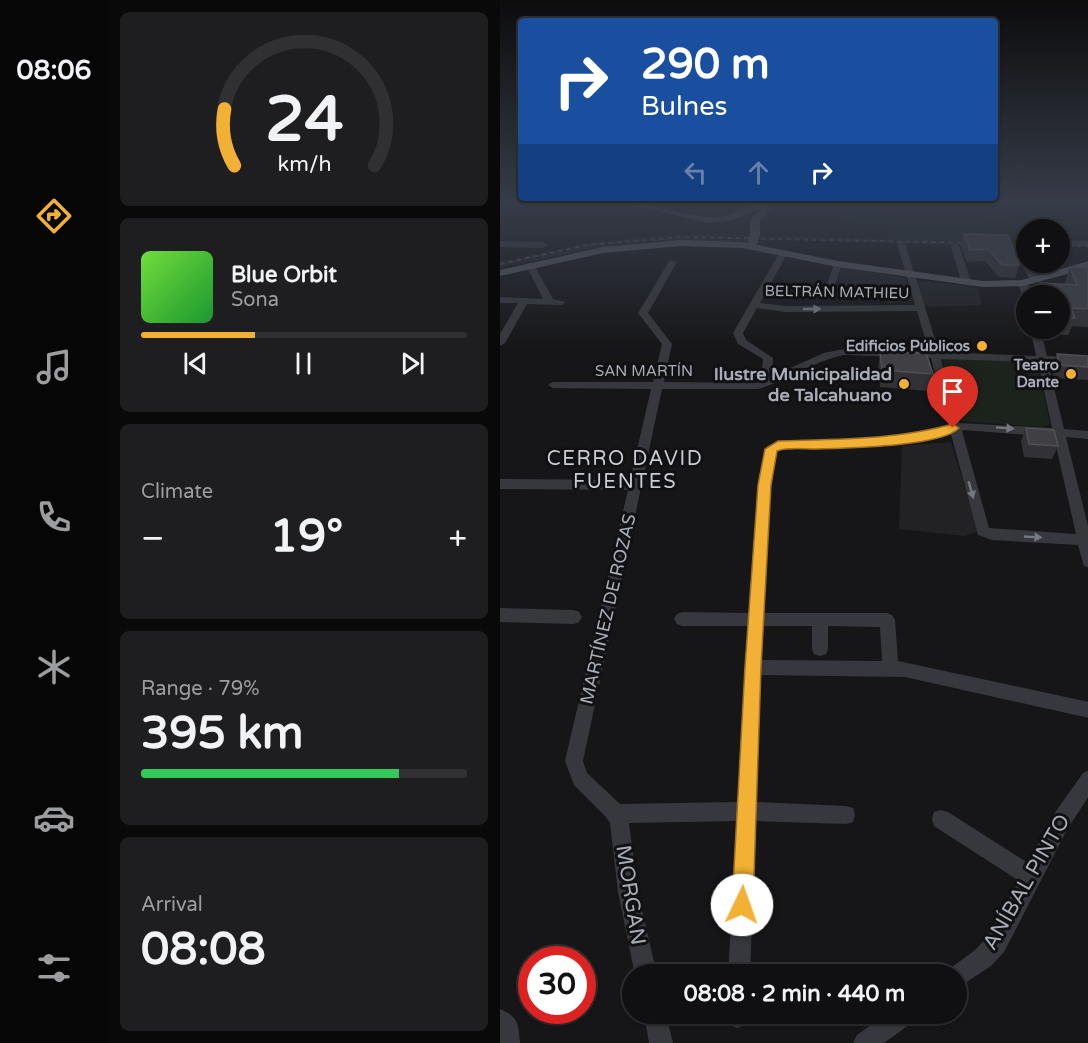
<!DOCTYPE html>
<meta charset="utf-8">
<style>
body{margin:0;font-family:"Varela Round",sans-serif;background:#1e1e20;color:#f1f3f6;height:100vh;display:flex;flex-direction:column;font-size:22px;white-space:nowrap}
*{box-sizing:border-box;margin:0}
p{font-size:20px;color:#9c9d9f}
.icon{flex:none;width:33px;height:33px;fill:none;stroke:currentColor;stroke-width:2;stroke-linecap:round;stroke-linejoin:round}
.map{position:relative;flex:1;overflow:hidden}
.panel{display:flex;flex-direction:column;gap:12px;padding:12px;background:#09090a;width:392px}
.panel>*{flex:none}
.guide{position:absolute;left:18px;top:18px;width:480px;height:183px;border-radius:6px;box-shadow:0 2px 4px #0004,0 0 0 2px #303032;background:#1a4fa0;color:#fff;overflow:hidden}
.controls{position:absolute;left:516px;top:219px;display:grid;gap:12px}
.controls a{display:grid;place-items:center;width:54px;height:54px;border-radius:50%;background:#101012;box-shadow:0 2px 4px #0004,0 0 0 2px #303032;font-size:30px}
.speed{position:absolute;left:18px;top:946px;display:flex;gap:12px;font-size:30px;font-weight:700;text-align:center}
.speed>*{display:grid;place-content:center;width:78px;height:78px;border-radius:50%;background:#101012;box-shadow:0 2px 4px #0004,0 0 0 2px #303032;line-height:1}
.speed .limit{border:9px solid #d22;background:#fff;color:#111}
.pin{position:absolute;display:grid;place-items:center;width:51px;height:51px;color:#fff;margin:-62px -26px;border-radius:50% 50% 50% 0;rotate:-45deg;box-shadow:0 0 6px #0007}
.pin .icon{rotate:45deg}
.me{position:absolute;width:66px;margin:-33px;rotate:3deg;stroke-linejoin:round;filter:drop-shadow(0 0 4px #0008)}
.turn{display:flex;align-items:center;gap:21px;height:126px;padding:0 24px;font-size:27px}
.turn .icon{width:78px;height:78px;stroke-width:2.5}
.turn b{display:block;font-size:42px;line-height:51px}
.lanes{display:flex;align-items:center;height:57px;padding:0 24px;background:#0003;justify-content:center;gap:30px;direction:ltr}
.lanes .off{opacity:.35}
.big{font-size:45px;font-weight:700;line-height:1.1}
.panel .card{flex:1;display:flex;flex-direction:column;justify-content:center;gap:9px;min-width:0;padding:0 21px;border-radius:9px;background:#1e1e20}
.panel .dial{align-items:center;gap:0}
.dial svg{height:156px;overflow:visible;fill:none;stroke:#303032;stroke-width:7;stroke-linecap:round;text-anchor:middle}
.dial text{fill:#f1f3f6;stroke:none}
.song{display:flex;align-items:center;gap:18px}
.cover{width:72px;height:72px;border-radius:9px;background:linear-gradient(135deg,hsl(100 70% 55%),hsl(130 70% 35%))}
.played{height:6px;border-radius:3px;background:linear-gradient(90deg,#f2b134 35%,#303032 35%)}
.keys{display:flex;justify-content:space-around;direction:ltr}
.heat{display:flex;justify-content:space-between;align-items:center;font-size:33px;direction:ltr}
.charge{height:9px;border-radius:4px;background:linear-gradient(90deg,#34c759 79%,#303032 0)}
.trip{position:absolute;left:122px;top:964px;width:345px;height:60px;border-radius:30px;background:#101012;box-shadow:0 2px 4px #0004,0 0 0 2px #303032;font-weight:700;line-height:60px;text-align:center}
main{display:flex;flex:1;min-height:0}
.tabs{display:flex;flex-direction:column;width:108px;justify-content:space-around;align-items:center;background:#060607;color:#9c9d9f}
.tabs .icon{width:42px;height:42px}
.tabs .selected{color:#f2b134}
.tabs b{font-size:27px;color:#f1f3f6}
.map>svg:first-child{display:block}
.built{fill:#222225}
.green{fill:#1c231d}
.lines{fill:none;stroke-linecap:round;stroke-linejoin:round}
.minor{fill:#37383d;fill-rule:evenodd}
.major{fill:#53555c;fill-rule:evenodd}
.rail{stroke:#4a4c52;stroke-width:2;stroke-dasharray:4.5 4;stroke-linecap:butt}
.major-bridge{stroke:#53555c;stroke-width:10}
.wall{fill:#323236}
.building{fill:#3f3f44;stroke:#4f5156;stroke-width:1.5}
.oneway{fill:#757881}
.route{fill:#f2b134;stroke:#9d7322;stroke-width:1.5}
.poi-dot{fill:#f2b134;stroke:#111113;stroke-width:2}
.labels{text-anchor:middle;stroke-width:6;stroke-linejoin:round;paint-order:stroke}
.far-street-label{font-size:15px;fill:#a8adb8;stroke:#111113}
.far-poi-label{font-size:15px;font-weight:bold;fill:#a8adb8;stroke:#111113;text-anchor:end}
.poi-label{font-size:18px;font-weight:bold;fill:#a8adb8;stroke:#111113;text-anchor:end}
.street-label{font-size:18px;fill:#a8adb8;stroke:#111113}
.neighbourhood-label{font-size:20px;letter-spacing:1.5px;fill:#c9ccd4;stroke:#111113}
.near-street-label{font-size:21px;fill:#a8adb8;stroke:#111113}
</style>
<main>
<nav class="tabs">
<b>08:06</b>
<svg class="icon selected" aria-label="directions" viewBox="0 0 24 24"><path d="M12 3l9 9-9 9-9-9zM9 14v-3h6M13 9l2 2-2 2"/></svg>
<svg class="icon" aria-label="music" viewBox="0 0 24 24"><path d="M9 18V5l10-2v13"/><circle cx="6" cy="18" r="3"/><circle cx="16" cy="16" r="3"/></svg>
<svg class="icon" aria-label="phone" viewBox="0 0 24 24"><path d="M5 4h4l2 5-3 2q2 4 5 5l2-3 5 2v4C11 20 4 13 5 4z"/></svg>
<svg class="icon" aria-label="climate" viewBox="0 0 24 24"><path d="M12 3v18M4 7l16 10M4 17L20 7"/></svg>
<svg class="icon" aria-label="car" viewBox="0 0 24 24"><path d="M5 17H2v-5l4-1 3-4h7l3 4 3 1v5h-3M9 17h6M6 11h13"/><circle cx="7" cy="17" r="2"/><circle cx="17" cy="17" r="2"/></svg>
<svg class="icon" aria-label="filters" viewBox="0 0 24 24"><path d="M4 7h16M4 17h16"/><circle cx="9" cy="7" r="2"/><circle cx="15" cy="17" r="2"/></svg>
</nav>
<section class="panel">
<div class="card dial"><svg viewBox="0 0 100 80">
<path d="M14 69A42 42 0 1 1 86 69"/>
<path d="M14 69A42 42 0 0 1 9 40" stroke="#f2b134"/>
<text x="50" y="56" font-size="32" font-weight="700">24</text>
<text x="50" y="72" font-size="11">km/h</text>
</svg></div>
<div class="card">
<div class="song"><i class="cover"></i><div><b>Blue Orbit</b><p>Sona</p></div></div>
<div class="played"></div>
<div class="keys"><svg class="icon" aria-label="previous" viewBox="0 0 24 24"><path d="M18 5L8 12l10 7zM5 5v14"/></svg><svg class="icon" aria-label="pause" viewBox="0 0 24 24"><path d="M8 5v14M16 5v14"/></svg><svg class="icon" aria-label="next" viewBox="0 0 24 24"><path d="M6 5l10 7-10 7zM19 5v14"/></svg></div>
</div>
<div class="card"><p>Climate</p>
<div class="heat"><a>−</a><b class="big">19°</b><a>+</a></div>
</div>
<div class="card"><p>Range · 79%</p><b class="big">395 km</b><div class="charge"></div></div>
<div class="card"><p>Arrival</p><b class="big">08:08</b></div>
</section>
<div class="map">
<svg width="589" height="1043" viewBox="0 0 589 1043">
<rect width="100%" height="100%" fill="#161618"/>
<path class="built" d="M217,234L526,243V247L254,239L253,243L153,242L93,249L0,267V262L89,243L161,235Z
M342,267L403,277L406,279L411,301L388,303L384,297H350L347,288L340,287L339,268Z
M415,280L477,287L482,305L423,307Z
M451,442L478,532L464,536L399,529L402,446Z"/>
<path class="green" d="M313,203H391L382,205L384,208L378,211L376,216L452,221L493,212L511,219L488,221V224L518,221L536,223L520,225L521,229L539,226V224H557V220L588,218V228L566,229L567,232H560V230L495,231L473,242L384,240L388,236L386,230L340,220V211L312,210Z
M442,358L533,361L538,365L550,424L543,427L460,421L456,419Z"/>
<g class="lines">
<path class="minor" d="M401,240L405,243L439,352L536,356L530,328H540L547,356L589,358V364L548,363L564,429L589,431V439L566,437L589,530V568L584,566L578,545L492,540L478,535L451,434L380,446L280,450L277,451L271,485L264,613H387L392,615L395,620L398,661L589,702V718L405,677L261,675L256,802L346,806L353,808L355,815L353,822L346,824L256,821L250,975H228L237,821L129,823L138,892L157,975H135L118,892L110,823L106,817L74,785L65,761L128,490L0,489V479L130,480L151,389L53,388L48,385L53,382H153L162,344L138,313L170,260L177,262L148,313L172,344L164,382L256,383L261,381L263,359L238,344L233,333L280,252L287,254L260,303L286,306L415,305L397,243ZM257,308L286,312L417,311L429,352L344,349L324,353L272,376L273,358L246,340L243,333ZM344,355L431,358L449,427L380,438L278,442L267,446L259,485L249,613L182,612L177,614L174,619L177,624L182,626H248L238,802L120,804L87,773L83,761L162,389H258C287,381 313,361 344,355ZM441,359L538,362L552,428L459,423ZM464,430L554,437L576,534L489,528L462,431ZM263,626H312V649L314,654L320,656L326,654L328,649V626L380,627L382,661L262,660Z
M560,240L589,241V246H560Z
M0,241L43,242L47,245L43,248L0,247Z
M455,243L459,246L472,284L470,286L462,284L451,246Z
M514,245L521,247L526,257V262H530L540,280L538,282L530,280L513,247Z
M30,262L34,265L53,299L66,302L61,305L27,304L5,343L0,346V334L18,303H0V297L43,299L26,265Z
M335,262L342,264L333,291H301V287L304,286H326Z
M523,280L528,283L532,296H526V299L522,296L518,283Z
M0,608L74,610L79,612L82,617L79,622L74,624L0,622Z
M589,770V796L568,828L504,952L491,966L456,989V975H446L448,970L475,950L488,936L519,881L434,826L432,819L434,812L441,810L448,812L528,863L554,814L583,773Z
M0,1009C19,1017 18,1024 20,1043H0Z
M144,1014H166L173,1043H149Z
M226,1014H248L245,1025L237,1028L229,1025Z
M386,1014H416L413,1022L384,1043H353L357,1035Z"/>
<path class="major" d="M124,203C156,203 185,218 217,217C235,217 249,202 267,204L272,209L260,220V233L255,236L250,233V219L261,209L229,221L208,223Z
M181,240L242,242L338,261L483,281L522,280L589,261V268L523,286L483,287L338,267L242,248L181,246L103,253L0,276V270L103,247Z"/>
<path class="rail" d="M560,245L589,246
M0,264L87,245L182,237L526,244"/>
<path class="major-bridge" d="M253,241L255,233"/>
</g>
<path class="wall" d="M464,234L519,265L515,278L499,277L485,261L467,262L461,246Z
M570,267L588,268V327L572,326L568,335L544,334L542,328H560V296H536L540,283L564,285Z
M380,352L433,374L429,391L380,387L378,370Z
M557,354L588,356V380L554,378L551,367Z
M526,428L558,446L552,459L524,457L521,441Z"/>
<path class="building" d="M464,234L508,235L519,265H502L488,249L470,250Z
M570,267L588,268V309L571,308L575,318H560V296H544L540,283L577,285Z
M380,352L426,353L433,374L382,370Z
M557,354L588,356V367L560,365Z
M526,428L554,430L558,446L529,444Z"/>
<defs><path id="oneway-solid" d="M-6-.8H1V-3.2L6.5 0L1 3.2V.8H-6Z" transform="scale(1.5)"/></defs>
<g class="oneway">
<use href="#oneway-solid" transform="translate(312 309)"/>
<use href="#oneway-solid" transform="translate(505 428) rotate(4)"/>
<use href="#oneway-solid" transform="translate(471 490) rotate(74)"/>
<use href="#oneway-solid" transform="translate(533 537) rotate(3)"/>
</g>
<linearGradient id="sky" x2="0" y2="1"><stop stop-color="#0c0c0d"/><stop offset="0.58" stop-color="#363c48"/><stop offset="1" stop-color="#363c48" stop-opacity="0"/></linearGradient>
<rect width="589" height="349" fill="url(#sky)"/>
<path class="route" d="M453,424L459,428C442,447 342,448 314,449C302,449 288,447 277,451L271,485L261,667L253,905L250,912L242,915L235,912L232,905L245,667L258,485L265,449L278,441C337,439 396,440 453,424Z"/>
<g class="poi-dot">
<circle cx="482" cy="346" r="6"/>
<circle cx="571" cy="374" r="6"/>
<circle cx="404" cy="384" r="6"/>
</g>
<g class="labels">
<g class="far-street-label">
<text transform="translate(337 292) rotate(1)" y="5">BELTRÁN MATHIEU</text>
<text x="144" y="376">SAN MARTÍN</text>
</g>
<g class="far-poi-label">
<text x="470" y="351">Edificios Públicos</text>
<text x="559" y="370">Teatro<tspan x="559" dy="17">Dante</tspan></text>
</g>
<g class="poi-label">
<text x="392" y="380">Ilustre Municipalidad<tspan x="392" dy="21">de Talcahuano</tspan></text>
</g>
<g class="street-label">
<text transform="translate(108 609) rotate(-77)" y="6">MARTÍNEZ DE ROZAS</text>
</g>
<g class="neighbourhood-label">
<text x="125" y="465">CERRO DAVID<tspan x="125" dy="23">FUENTES</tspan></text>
</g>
<g class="near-street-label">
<text transform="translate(526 882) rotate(-60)" y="7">ANÍBAL PINTO</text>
<text transform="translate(131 895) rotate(81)" y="7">MORGAN</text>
</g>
</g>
</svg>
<div class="controls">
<a>+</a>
<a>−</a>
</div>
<div class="speed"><div class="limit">30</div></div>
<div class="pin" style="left:453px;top:428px;background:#d93025"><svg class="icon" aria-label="arrive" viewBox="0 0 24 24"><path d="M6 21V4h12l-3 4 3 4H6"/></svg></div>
<svg class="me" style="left:242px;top:905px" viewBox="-20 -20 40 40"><circle r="19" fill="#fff"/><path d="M0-13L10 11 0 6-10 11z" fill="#f2b134"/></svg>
<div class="trip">08:08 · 2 min · 440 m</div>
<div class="guide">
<div class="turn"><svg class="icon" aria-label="right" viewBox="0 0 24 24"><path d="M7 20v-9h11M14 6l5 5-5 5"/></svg><div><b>290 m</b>Bulnes</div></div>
<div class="lanes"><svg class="icon off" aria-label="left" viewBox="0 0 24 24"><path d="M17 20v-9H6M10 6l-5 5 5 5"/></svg><svg class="icon off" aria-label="ahead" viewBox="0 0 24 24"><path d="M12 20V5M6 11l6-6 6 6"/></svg><svg class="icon" aria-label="right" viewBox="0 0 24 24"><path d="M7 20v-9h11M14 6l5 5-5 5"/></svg></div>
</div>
</div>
</main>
